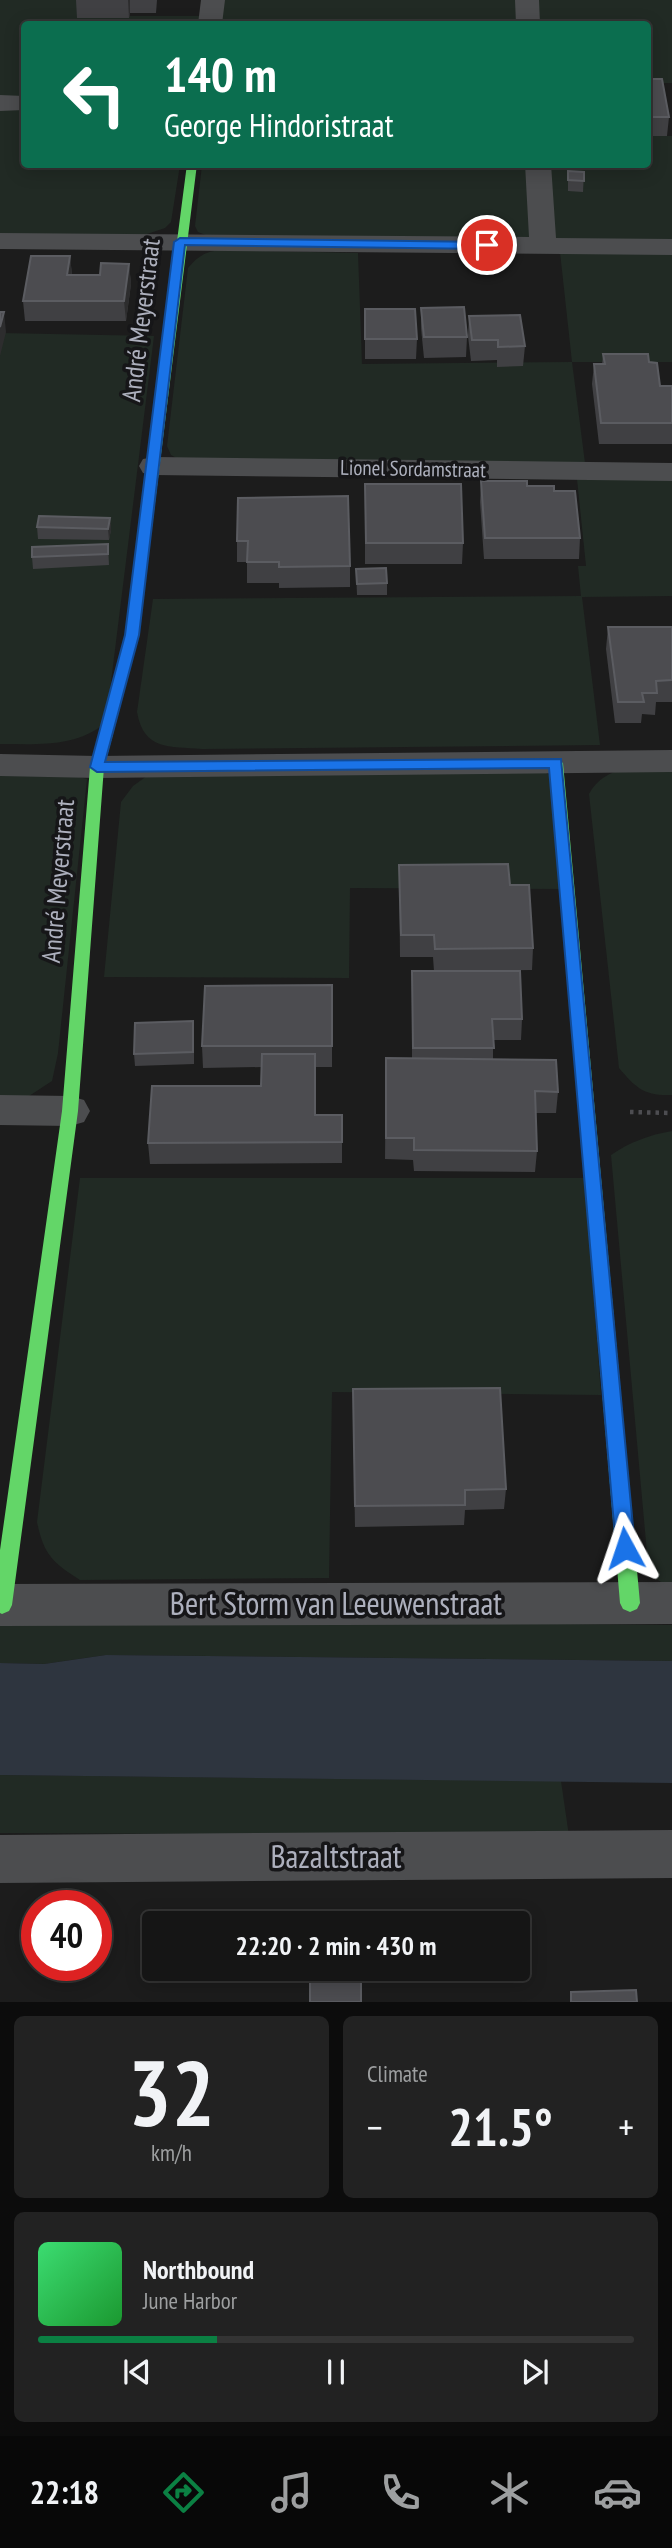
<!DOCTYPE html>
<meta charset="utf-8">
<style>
body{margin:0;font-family:"PT Sans Narrow",sans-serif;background:#222;color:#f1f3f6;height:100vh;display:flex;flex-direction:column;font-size:26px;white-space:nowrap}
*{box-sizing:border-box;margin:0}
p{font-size:23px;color:#9d9fa0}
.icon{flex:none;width:38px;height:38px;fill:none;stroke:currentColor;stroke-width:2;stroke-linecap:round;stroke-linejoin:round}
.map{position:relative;height:2002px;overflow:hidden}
.side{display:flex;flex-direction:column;gap:14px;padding:14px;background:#0c0c0c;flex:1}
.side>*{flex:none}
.guide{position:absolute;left:21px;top:21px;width:630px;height:147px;border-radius:7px;box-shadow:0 4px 18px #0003,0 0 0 2px #343434;background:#0b6e4f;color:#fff;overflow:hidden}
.speed{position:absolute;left:21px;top:1890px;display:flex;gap:14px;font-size:35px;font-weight:700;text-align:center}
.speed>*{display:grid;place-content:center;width:91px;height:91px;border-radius:50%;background:#151515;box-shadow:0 4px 18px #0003,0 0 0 2px #343434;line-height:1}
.speed .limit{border:10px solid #d22;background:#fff;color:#111}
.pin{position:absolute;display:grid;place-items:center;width:60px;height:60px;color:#fff;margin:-30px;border:4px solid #fff;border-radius:50%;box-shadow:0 2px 7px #0007}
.me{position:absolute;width:77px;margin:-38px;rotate:355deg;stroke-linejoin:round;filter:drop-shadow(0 0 5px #0008)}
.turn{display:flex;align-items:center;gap:24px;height:147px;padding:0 28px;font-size:32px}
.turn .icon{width:91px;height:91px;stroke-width:2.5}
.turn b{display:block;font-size:49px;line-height:60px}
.big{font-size:52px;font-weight:800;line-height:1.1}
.side .card{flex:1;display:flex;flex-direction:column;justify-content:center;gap:10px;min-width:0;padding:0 24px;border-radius:10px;background:#222}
.side .dial{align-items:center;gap:0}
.dial b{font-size:91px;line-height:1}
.song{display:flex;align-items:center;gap:21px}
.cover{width:84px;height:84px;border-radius:10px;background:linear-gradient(135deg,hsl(140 70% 55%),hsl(130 70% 35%))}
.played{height:7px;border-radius:4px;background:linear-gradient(90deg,#0b8043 30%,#343434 30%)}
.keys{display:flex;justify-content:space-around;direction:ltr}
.heat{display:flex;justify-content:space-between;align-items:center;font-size:38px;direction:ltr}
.side .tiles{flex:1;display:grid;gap:14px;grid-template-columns:1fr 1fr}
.card:last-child{grid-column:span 2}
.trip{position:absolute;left:142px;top:1911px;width:388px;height:70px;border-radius:7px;background:#151515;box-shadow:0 4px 18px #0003,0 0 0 2px #343434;font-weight:800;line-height:70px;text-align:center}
.dock{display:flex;height:112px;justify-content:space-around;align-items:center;background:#080808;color:#9d9fa0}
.dock .icon{width:49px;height:49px}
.dock .on{color:#0b8043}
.dock b{font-size:32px;color:#f1f3f6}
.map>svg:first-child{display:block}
.green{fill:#212a24}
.water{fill:#2e353f}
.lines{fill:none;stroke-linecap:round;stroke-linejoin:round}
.path{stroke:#4d4d51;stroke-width:4.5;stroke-dasharray:3.5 5;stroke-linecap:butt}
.street{fill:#4c4d4f;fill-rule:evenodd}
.fast{fill:#63d668;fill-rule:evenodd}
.jam{fill:#b3261e;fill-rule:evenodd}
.wall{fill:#404043}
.shaded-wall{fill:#2d2d2e}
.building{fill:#4c4c50;stroke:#5b5c61;stroke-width:2}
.route{fill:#1a73e8;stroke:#114b97;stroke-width:2}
.labels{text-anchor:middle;stroke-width:7;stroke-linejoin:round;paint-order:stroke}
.far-street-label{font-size:21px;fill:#adb0bd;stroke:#161618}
.street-label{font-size:26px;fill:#adb0bd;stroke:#161618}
.near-street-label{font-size:32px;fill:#adb0bd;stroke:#161618}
</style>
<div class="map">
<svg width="672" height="2002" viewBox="0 0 672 2002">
<rect width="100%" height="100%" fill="#1c1c1c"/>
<path class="green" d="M0,0H83L80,16H199V24H24V97H0Z
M222,0H520L521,24H219Z
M533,0H672V83H648V24H535Z
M0,107H24V164L180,165L171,222L165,228L141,236L0,235Z
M648,136H672V240L551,239L546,165L648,164Z
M202,165H529L534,239L208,236L198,232L195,226Z
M222,250L358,253L362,364L572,362L560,252L672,253V362H572L585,463L182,461L171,455L167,446L188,268C198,256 206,251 222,250Z
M0,333L154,336L106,722C77,748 37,744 0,744Z
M577,479L672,480V596L582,597L600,745L202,749C169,746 144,751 137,712L153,599L581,596L578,566H586Z
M672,765V1095C644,1096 636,1088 619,1068L589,794C605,764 642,766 672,765Z
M532,766L550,775L568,889L350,888L349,978L104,977L121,802L133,786L151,773Z
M0,768H44L87,779L58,1053L52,1081L29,1096L0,1103Z
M672,1131V1588L649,1575L611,1155C630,1142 649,1135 672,1131Z
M80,1178H585L601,1395L332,1392L329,1578L80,1580C52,1562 44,1555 37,1522Z
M0,1619L672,1625V1661L106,1655L44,1664L0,1663Z
M0,1775L561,1781L569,1836L0,1833Z"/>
<path class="water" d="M106,1655L672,1661V1783L0,1775V1663L44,1664Z"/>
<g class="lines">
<path class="path" d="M630,1112L672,1113"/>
<path class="street" d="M201,0H225L222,24H198Z
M515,0H539L540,24H516Z
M0,95L24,96V110L0,111Z
M525,164H551L556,238L672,239V255L0,249V233L529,237Z
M154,457L672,463V481L154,475L143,473L139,466L143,459Z
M672,750V772L97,778L0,776V754L97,756Z
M0,1095L70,1096L84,1100L90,1111L84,1122L70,1126L0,1125Z
M672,1582V1624L0,1626V1584Z
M672,1830V1878L0,1883V1835Z"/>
<path class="fast" d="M187,164H197L152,527L146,531L140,527Z
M106,729L113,734L104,767L78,1111L12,1605L9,1611L2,1614L0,1613V1550L62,1111L90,767L99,734Z
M556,758L563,763L640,1603L637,1609L630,1612L623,1609L620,1603L549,763Z"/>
<path class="jam" d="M146,523L152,527L139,635L113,734L106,739L99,734L125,635L140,527Z"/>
</g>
<path class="wall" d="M76,0H157L156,13H130L129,18H77Z
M648,79L669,117L667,136H648V139Z
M568,171L584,172L583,192L568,191Z
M70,256L72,275H100L129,264L131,284L126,321H25L23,301Z
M421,308L467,337L466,357L424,358L421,328Z
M365,309L417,339L416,359H365Z
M469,316L525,346L523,366L497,367V360L471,361L468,336Z
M603,354L649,362L660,386H672V444H599L592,384L594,364H602Z
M481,481L527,486L554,491L580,538L579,559H484L480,502Z
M365,484L463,543L462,564H365Z
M238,498L350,566V587L279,588V583H247V562H237V541Z
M110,518L111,530L109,540L38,539L37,527Z
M108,544L109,565L33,569L32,557Z
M356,569L387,583V595H357Z
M608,627H672V702H656L655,715L642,714L641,723H615L606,649Z
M399,865L510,885L533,948L532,970L434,971L433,957H400Z
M412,971L522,1019L521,1040H493V1059L558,1092L556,1113H536L537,1151L535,1172L414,1171L413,1160L385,1159L386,1058H412Z
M332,985V1067H315V1115H342V1163L150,1164L148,1143L261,1086L262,1067L203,1068L202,1046Z
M194,1033V1064L135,1066L134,1054Z
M353,1410L506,1489L504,1509L465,1510L464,1525L355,1527Z"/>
<path class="shaded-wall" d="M128,0H130V13L129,18Z
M70,256L72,276L67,275Z
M129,264L131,284L126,321L124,301Z
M4,312L6,332L0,356V327Z
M110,518L111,530L109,540L108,529Z"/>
<path class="building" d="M648,79H662L669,117H649L650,120H648Z
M568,171L584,172V181L568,180Z
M31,256H70L67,275H100L101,263L129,264L124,301H23Z
M464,307L467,337H424L421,308Z
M365,309H415L417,339H365Z
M0,312H4L0,327Z
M520,315L525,346L498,347V340H472L469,316Z
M603,354H648L649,362L657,363L660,386H672V423H601L594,364H605Z
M481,481H527V486H554V491H575L580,538H485Z
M365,484H461L463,543H366Z
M348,496L350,566L279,567V562H247L248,541H237L238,498Z
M39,516L110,518L108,529L37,527Z
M108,544V554L32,557V547Z
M386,568L387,583L357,584L356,569Z
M608,627H672V680L656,681L657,693H642L644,702H618Z
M508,864L510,885H529L533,948L435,949L434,935H401L399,865Z
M412,971H520L522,1019H492L494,1048H413Z
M332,985V1046H202L205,986Z
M193,1021V1052L134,1054L135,1023Z
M262,1054H315V1115H342V1142L148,1143L152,1086H261Z
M386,1058L556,1060L558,1092L535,1091L537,1151L414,1150V1138H386Z
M500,1388L506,1489L465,1490V1505L355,1506L353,1389Z
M361,1979V2002H310V1980Z
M636,1990L637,2002H571V1992Z"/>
<path class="route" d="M180,238L487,242L493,245L487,249L185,245L139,635L105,762L561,759L635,1548L632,1554L625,1557L619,1554L616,1548L549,768L97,772L90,767L125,635L174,242Z"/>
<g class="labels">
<g class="far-street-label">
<text transform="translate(413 469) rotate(1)" y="7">Lionel Sordamstraat</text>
</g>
<g class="street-label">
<text transform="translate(141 320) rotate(-83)" y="9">André Meyerstraat</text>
<text transform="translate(58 881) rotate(-85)" y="9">André Meyerstraat</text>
</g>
<g class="near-street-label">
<text x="336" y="1615">Bert Storm van Leeuwenstraat</text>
<text x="336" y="1868">Bazaltstraat</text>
</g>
</g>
</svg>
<div class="speed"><div class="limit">40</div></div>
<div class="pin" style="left:487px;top:245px;background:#d93025"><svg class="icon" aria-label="arrive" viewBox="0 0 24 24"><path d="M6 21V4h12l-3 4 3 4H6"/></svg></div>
<svg class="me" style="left:625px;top:1548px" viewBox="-20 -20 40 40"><path d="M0-17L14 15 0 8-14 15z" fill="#1a73e8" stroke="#fff" stroke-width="4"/></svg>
<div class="trip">22:20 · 2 min · 430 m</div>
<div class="guide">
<div class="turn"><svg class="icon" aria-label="left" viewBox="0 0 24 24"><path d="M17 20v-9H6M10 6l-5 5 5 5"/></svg><div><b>140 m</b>George Hindoristraat</div></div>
</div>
</div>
<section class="side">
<div class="tiles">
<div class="card dial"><b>32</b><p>km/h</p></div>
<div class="card"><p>Climate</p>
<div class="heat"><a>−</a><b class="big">21.5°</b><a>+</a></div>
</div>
<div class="card">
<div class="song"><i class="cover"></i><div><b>Northbound</b><p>June Harbor</p></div></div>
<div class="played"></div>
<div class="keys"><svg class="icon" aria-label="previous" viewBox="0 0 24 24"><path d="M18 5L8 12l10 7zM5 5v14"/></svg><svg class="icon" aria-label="pause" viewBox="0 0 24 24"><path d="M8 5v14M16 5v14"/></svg><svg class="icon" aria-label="next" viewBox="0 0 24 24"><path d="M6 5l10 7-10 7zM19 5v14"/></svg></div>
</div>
</div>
</section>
<nav class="dock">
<b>22:18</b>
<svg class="icon on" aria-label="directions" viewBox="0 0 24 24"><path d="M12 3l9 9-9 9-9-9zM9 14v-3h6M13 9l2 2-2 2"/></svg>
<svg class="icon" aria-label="music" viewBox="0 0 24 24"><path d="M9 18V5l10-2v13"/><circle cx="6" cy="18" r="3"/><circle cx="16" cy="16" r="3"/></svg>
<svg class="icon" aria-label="phone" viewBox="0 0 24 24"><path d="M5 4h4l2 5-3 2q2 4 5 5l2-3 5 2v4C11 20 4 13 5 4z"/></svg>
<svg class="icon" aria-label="climate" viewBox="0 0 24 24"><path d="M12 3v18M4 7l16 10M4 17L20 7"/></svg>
<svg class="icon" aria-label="car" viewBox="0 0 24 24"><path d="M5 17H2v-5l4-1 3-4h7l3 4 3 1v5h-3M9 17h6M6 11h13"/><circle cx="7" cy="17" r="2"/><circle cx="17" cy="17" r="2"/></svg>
</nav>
